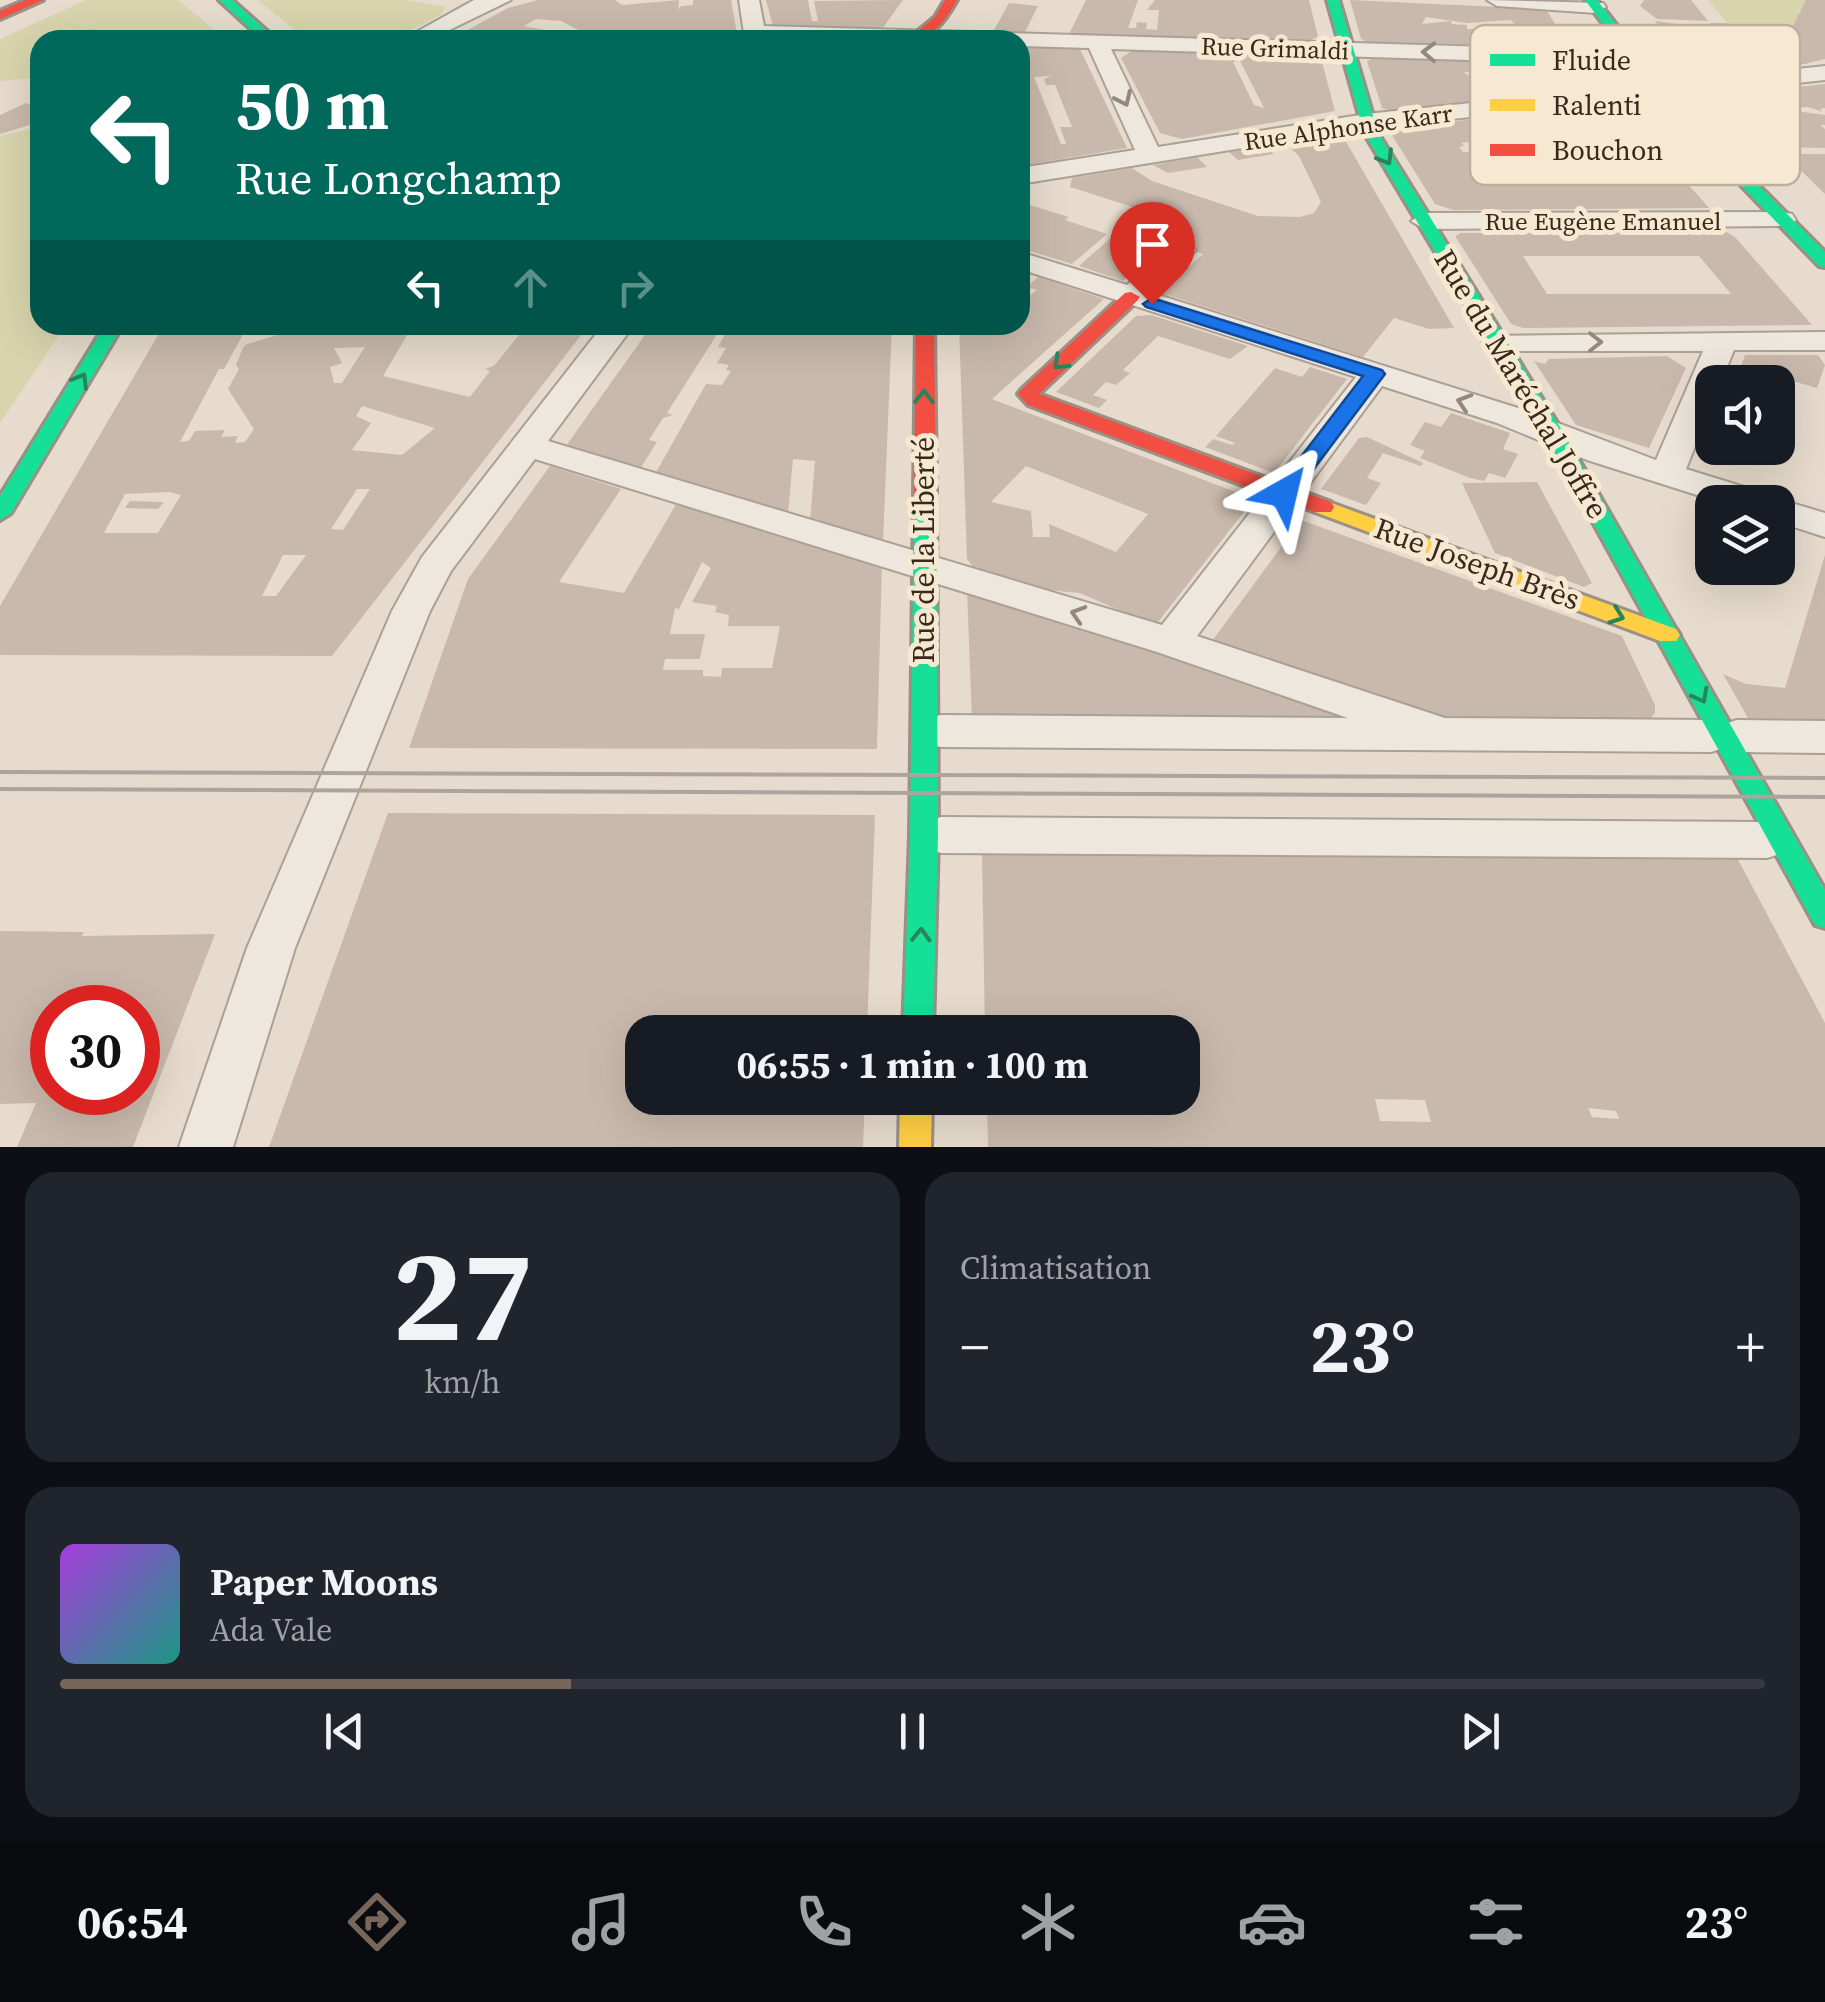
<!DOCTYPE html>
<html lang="fr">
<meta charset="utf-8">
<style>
body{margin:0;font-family:"Source Serif 4",serif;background:#20242c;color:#f1f3f6;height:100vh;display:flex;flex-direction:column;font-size:38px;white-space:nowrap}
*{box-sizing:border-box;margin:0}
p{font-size:32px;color:#9ea1a6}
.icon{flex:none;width:55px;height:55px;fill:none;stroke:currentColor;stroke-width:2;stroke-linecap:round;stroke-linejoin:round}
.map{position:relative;height:1147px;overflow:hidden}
.side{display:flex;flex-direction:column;gap:25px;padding:25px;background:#0d0f14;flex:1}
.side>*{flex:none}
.top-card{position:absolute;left:30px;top:30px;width:1000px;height:305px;border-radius:30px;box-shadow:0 10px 40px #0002;background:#00695c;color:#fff;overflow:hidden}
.fabs{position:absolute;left:1695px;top:365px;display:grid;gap:20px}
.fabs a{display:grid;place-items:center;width:100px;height:100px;border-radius:20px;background:#171b24;box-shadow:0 10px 40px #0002;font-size:50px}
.speed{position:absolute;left:30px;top:985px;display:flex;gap:20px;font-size:50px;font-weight:700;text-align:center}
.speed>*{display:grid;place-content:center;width:130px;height:130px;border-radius:50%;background:#171b24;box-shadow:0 10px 40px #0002;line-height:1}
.speed .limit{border:15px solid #d22;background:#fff;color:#111}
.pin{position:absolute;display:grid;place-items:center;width:85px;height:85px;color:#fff;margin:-102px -42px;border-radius:50% 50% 50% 0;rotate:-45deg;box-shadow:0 0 10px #0007}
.pin .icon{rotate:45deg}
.me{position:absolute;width:110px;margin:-55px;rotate:37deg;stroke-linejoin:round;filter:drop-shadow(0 0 8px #0008)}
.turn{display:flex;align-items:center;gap:35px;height:210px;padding:0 40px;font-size:45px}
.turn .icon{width:130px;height:130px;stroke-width:2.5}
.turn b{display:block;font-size:70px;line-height:85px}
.lanes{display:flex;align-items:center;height:95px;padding:0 40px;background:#0003;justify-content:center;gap:50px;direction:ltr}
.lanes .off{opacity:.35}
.big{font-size:75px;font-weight:700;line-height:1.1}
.side .widget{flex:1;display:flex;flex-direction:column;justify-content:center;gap:15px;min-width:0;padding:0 35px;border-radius:30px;background:#20242c}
.side .dial{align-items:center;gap:0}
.dial b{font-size:130px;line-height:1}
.song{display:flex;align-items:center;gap:30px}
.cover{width:120px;height:120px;border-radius:15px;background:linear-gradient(135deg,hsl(280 70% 55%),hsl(170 70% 35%))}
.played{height:10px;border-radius:5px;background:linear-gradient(90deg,#76675a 30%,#363941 30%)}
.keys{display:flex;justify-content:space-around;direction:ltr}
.heat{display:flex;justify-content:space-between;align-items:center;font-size:55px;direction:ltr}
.side .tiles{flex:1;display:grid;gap:25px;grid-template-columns:1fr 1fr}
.widget:last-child{grid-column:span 2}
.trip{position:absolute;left:625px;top:1015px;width:575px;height:100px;border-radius:30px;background:#171b24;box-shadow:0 10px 40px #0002;font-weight:700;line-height:100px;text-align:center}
.tab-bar{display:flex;height:160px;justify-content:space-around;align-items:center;background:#090b0e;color:#9ea1a6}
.tab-bar .icon{width:70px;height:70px}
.tab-bar .selected{color:#76675a}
.tab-bar b{font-size:45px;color:#f1f3f6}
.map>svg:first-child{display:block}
.green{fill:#d8d4ad}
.building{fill:#c9b9ac;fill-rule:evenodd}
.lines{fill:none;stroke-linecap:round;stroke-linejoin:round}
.street-casing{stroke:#aba095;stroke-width:4}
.fast-casing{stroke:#9a9085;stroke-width:6}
.slow-casing{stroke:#9a9085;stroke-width:6}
.jam-casing{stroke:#9a9085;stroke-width:6}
.street{fill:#ede7dd;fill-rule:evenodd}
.fast{fill:#16e098;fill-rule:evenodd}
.slow{fill:#ffcf43;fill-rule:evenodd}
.jam{fill:#f24e42;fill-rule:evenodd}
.tram{stroke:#aca59d;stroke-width:4}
.oneway{stroke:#93887c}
.oneway2{stroke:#28845a}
.route{fill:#1a73e8;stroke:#114b97;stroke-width:2.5}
.labels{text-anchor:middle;stroke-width:10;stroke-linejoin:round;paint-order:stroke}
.far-street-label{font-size:25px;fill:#39281c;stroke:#f7e9d1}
.street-label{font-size:30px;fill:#39281c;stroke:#f7e9d1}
.key{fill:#f7e9d1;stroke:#beaf9b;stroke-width:2.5}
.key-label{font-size:28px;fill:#39281c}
</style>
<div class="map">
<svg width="1825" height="1147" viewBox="0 0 1825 1147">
<rect width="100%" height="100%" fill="#e6dbcc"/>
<path class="green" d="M86,0H178L227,40H40V77L0,81V39Z
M258,0H407L445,7L442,14L392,40H299L292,28Z
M1708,0H1806L1801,10L1795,9L1800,12L1785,41L1735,32Z
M40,127V325H66L0,423V136Z"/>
<path class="building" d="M538,0H615L622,5L679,0L678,10L681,6L693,5V0H731L738,40H699V35L598,40L561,21L536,19L524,26L567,34L564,40H449L508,8Z
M766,0H808L812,21H818L814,1L903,0L882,29L773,26Z
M1086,0H1138L1128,28H1136L1137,22L1147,23L1146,29L1157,30L1159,10H1147L1155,0H1309L1318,37L1307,41L1069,34Z
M1350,0L1541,9L1547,11L1569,46L1368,42L1361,39ZM1426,17L1466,23L1511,20L1519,30L1467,29V25L1452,24L1451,21L1422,24Z
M1644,0H1691L1708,21L1657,19L1640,6Z
M1806,0H1825V59L1805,64L1752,68L1693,66L1655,21L1715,29L1710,23H1727L1735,32L1785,41Z
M1009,3L1038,6L1025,32L994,30Z
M93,29L101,33L90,40H59L70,32Z
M1020,47L1080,49L1127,148L1020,166ZM1051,76L1044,79L1046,85H1055L1072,127H1060L1066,144H1061L1034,77Z
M1133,50L1316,55L1322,62L1335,111L1182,139L1160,133L1121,58ZM1240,61L1264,108L1254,105L1233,62Z
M1376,57L1582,63L1603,88L1391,111L1382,108L1367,61ZM1483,70L1489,76L1518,74L1527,83H1542L1534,73H1538L1551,87L1503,88L1489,76L1470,77L1464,72Z
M1825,84V108L1820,109L1823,112L1808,107L1774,108L1825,115V125H1820L1825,129V148L1780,147L1728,95Z
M26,103L40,108L39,122L0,134V115Z
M1617,104L1709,208L1453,210L1435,204L1390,132L1393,128ZM1488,140L1497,152H1463L1459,147L1464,146L1461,143ZM1507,165H1540L1547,174H1532L1536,180L1481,181L1478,178L1493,172H1511Z
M1329,135L1345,140L1454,328L1429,329L1394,318L1363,357L1161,293L1203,254L1167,242L1123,281L1079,266L1142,210L1070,187L1072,178L1132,168L1152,181L1258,216L1300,217L1314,213L1321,202L1299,156L1285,143Z
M1264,146L1274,154L1238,160L1229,152Z
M1784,154H1825V194Z
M1197,157L1207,167L1168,173L1153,165Z
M1020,202L1069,217L1065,220L1107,234L1072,264L1020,248Z
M1725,231L1735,237L1812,325L1523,328L1511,324L1455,236L1461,233ZM1523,256H1699L1731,294H1547Z
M1038,277L1104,299L992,399L1254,499L1155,626L1080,593L1038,589L977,572L967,559L959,325H1020V303L1037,290L1027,287ZM1026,466L1148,514L1116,552L1049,524L1050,537H1033L1031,511L991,502Z
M1151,315L1248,346L1230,359L1158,336L1123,370L1130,373L1116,385L1106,382L1093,395L1107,400L1099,408L1056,392L1136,316Z
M164,325H234L242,336L224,369H219L180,442L189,441L195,431L225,430L221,437L238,436L235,443L245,442L254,429L228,389L239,369L236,365L242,350L245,345L299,328L297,325H413L383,376L470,397L490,371L485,369L494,366L527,325H589L332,656L0,655V606ZM365,347L342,383H334L330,367L342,363L334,348ZM362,406L435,428L402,455L352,450L371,423L356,416ZM357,489H370L343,530L331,529ZM169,492L181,495L158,533H104L125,494ZM283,555H306L276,596H262Z
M652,325H723L667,413L673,415L663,418L649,440L657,442L640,469L566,446Z
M730,325H786L796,329L798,325H892L883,542L810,520L815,461L793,459L788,513L655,474L706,384L722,385L731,371L726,370L729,365L717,363L726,348L718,347Z
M1745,355H1818L1825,365L1817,388L1741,366Z
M1667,356L1686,368L1649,448L1576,425L1534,361L1545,364L1549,359Z
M1310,367L1347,379L1274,473L1205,447L1213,439L1232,445L1235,443L1216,436L1275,368L1302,377Z
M1451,413L1510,433L1503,449L1518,454L1505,478L1489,473L1484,481L1470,478L1420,458L1425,451L1410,445L1425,422L1441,427Z
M1367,437L1423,463L1421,466L1383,453L1367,478L1381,483L1366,505L1321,489L1359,438Z
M550,466L621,489L559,582L624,593L678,501L882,562L877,749L409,748L468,579ZM702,562L711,568L692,602L717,606L715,612L729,615L728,626H780L772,668H722L721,677L703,676V670H663L665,659H700L705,634H670L675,608L679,609Z
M1537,482L1592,583L1584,587L1495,553L1462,483Z
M130,501L164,502L158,509L125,508Z
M1301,520L1622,636L1655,705V713L1649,720L1443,726L1212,641Z
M1825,555V726L1761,725L1748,718L1723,674L1746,684L1785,688Z
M967,590L1389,722L972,721Z
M388,813L875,815L867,1032H642V1098H865L863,1147H269Z
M982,853L1735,854L1825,1023V1147H988L987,1098H1182V1032H985ZM1375,1099L1425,1100L1431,1122L1380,1121ZM1588,1108L1616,1111L1619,1119L1592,1117Z
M0,931L84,932L82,936L215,934L133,1147H17L36,1103L0,1104ZM52,1008H138V1092H52Z"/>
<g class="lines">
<g class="street-casing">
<path id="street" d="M474,0H511L429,40H402Z
M739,0H759L764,26L1632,51L1643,58L1632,65L1111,49L1158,147L1366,114L1825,66V80L1366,128L1020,184V168L1135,150L1089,48L1020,46V40H745Z
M1487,0L1603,3L1606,7L1596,13L1497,6Z
M1783,212L1792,214L1796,220L1792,226L1424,229L1411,221L1424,213Z
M1182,242L1196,250L1152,293L1521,409L1656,460L1703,351H1497L1486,348L1482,342L1486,336L1825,332V350H1734L1721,382H1712V404L1686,469L1767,494L1772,500L1778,499L1825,513V537L1778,522V502H1719L1587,460L1497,423L1382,386L1197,636L1445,718L1711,720L1724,724L1737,720L1825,721V753L1737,752L1724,748L1711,752L940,747L925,742L919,731L925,720L940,715L1348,718L1157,652L535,459L451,571L430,611L295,948L233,1147H179L247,948L392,611L422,557L603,325H634L548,441L1162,625L1356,377L1020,269V252L1127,285L1172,244Z
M941,817L1767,822L1783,827L1790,840L1783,853L1767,858L941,853L925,848L918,835L925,822Z"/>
</g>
<g class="fast-casing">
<path id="fast" d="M219,0H232L277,40H263Z
M1327,0H1339L1378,133L1566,437L1825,890V928L1815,925L1546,437L1364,133Z
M1585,0H1597L1679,105L1825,252V267L1819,266L1669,111Z
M105,325H123L11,513L0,520V496Z
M925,490L936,497L938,836L933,1032H903L910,836L914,497Z"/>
</g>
<g class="slow-casing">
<path id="slow" d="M1323,500L1676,629L1680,635L1676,641H1660L1315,512L1312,507Z
M900,1098H932L931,1147H899Z"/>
</g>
<g class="jam-casing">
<path id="jam" d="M26,0H43L0,19V11Z
M945,0H957C945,21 932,40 907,40L935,17Z
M1131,292L1140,297L1137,301L1039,394L1331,502L1334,507L1331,512H1315L1028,405L1018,394L1021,390L1125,293Z
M916,325H934L936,497L925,504L914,497Z"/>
</g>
<use href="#street" class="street"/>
<use href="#fast" class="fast"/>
<use href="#slow" class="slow"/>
<use href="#jam" class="jam"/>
<path class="tram" d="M0,772L1825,778
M0,789L1825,797"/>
</g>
<defs><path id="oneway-chevron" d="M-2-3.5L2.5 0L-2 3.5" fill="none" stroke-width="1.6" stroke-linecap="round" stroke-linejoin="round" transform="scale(2.5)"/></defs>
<g class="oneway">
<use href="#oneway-chevron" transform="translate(1429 52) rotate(-178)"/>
<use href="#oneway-chevron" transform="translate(1124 99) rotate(65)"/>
<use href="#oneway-chevron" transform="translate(1595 342)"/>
<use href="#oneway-chevron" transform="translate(1464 402) rotate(-162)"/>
<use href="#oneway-chevron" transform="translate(1078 614) rotate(-163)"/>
</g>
<g class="oneway2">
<use href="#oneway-chevron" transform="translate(1386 158) rotate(59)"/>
<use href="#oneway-chevron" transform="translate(1060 363) rotate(136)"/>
<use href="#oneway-chevron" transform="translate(81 380) rotate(-59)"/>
<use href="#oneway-chevron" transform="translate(924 397) rotate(-89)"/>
<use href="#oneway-chevron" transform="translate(1617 616) rotate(20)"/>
<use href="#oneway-chevron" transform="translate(1701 696) rotate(62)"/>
<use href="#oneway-chevron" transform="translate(921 935) rotate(-88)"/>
</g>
<path class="route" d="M1152,298L1382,370L1385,374L1292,498H1277L1274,493L1277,488L1363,376L1146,307L1143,304Z"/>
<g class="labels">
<g class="far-street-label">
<text transform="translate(1275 48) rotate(2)" y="9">Rue Grimaldi</text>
<text transform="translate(1348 127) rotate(-8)" y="9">Rue Alphonse Karr</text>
<text x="1603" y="230">Rue Eugène Emanuel</text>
</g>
<g class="street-label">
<text transform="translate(1521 384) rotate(59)" y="10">Rue du Maréchal Joffre</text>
<text transform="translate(924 550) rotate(-90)" y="10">Rue de la Liberté</text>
<text transform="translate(1477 564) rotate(20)" y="10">Rue Joseph Brès</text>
</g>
</g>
<rect x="1470" y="25" width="330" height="160" rx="15" class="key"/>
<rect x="1490" y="54" width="45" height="12" fill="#16e098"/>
<rect x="1490" y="99" width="45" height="12" fill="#ffcf43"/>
<rect x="1490" y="144" width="45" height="12" fill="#f24e42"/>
<g class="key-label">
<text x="1552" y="70">Fluide</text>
<text x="1552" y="115">Ralenti</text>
<text x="1552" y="160">Bouchon</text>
</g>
</svg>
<div class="fabs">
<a><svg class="icon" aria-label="sound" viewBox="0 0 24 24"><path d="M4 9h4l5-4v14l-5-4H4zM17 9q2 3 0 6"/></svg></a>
<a><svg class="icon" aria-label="layers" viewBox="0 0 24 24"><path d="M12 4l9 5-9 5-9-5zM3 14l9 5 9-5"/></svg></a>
</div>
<div class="speed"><div class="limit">30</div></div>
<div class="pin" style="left:1152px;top:304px;background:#d93025"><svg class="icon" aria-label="arrive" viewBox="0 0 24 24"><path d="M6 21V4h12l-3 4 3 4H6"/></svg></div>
<svg class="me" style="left:1284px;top:493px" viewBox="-20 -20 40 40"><path d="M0-17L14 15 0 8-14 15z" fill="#1a73e8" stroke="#fff" stroke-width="4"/></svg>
<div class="trip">06:55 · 1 min · 100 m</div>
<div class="top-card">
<div class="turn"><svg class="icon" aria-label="left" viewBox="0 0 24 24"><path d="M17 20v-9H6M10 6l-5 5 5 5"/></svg><div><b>50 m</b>Rue Longchamp</div></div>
<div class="lanes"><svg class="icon" aria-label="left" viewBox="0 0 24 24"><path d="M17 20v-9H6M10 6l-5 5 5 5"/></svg><svg class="icon off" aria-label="ahead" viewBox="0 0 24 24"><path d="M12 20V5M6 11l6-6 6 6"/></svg><svg class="icon off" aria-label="right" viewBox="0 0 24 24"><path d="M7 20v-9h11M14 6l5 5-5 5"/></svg></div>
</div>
</div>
<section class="side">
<div class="tiles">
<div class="widget dial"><b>27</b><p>km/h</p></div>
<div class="widget"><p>Climatisation</p>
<div class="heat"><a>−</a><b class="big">23°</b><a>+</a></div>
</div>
<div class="widget">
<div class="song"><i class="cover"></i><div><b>Paper Moons</b><p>Ada Vale</p></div></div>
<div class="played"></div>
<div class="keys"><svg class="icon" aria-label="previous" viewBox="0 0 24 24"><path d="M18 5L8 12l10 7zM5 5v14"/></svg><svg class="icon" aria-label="pause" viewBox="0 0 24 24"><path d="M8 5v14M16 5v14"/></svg><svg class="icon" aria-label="next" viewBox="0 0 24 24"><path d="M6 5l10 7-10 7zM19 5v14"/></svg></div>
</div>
</div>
</section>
<nav class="tab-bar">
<b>06:54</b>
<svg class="icon selected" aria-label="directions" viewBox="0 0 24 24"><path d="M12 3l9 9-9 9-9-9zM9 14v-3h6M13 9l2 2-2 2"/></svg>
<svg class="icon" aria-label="music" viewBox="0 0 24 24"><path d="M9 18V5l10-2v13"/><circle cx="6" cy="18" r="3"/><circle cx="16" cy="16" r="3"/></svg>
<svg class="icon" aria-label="phone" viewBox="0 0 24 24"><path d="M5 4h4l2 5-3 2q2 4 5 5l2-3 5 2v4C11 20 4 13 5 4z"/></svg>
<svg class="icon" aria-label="climate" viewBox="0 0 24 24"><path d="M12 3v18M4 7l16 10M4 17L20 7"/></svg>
<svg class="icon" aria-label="car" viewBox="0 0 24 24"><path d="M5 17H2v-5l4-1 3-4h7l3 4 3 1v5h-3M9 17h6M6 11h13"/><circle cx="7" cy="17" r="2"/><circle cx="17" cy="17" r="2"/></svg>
<svg class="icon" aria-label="filters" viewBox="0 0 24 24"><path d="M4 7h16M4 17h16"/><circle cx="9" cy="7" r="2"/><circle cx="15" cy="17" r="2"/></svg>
<b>23°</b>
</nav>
